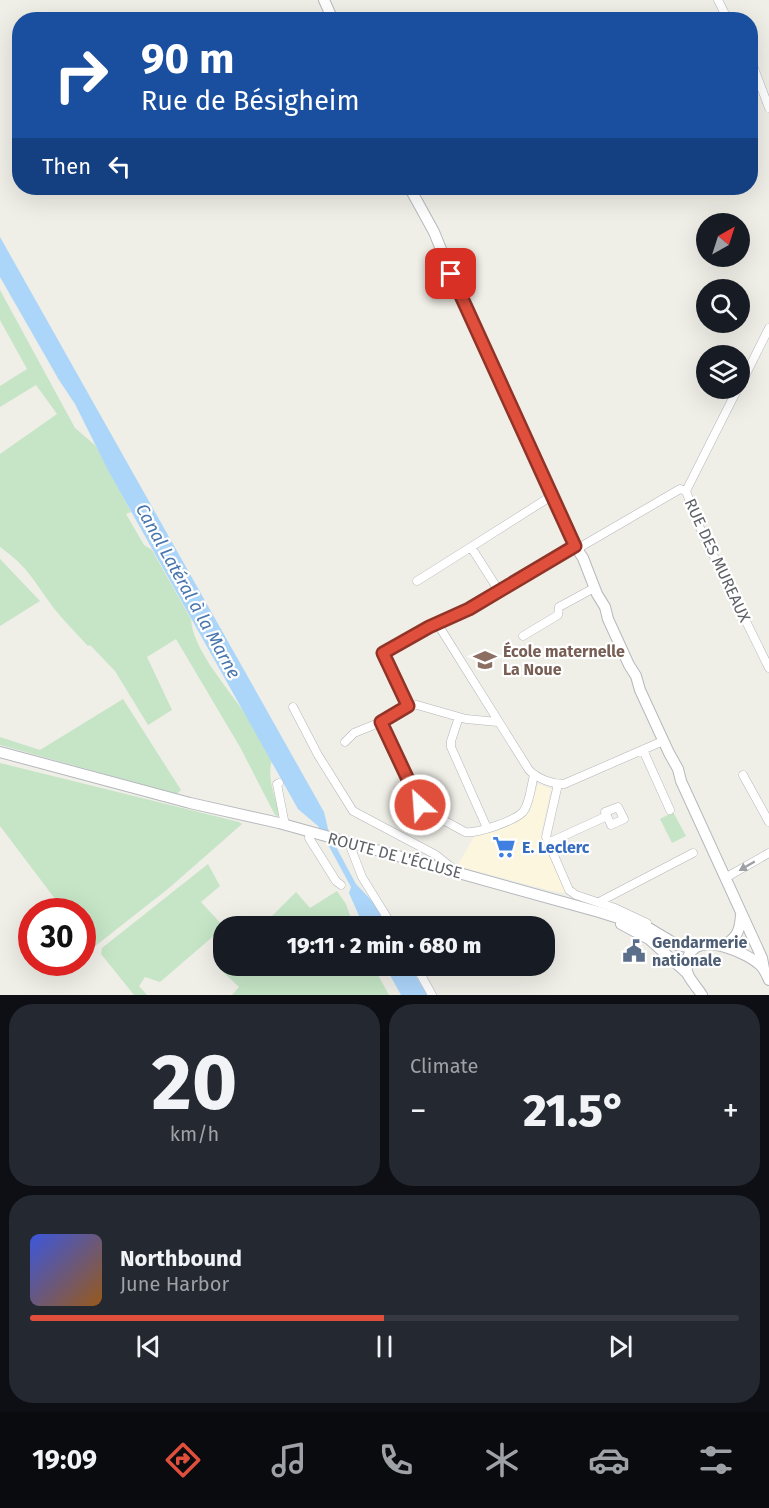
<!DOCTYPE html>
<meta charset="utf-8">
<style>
body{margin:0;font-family:"Fira Sans",sans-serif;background:#242831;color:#f1f3f6;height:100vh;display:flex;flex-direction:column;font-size:22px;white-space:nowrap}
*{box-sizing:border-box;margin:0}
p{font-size:20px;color:#9ea1a6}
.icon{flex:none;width:33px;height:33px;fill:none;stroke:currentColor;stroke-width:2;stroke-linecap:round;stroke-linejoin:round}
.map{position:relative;height:995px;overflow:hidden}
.details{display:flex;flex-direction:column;gap:9px;padding:9px;background:#0d0f14;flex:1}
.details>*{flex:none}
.guide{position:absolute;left:12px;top:12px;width:746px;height:183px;border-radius:24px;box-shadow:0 6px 24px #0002;background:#1a4fa0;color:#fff;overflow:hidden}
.needle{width:39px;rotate:39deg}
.controls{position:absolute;left:696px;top:213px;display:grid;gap:12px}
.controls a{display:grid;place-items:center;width:54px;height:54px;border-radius:50%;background:#171b24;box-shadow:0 6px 24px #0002;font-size:30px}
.speed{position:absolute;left:18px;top:898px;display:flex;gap:12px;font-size:30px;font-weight:700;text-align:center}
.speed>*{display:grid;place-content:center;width:78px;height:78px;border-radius:50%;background:#171b24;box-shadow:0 6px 24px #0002;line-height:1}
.speed .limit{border:9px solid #d22;background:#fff;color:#111}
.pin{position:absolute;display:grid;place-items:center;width:51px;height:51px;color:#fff;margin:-26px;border-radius:12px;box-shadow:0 3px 9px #0006}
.me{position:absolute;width:66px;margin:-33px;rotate:334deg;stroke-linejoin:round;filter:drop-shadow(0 0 4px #0008)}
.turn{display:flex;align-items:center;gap:21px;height:126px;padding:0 30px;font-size:27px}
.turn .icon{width:78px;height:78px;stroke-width:2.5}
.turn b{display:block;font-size:42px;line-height:51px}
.then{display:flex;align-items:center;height:57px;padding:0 30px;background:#0003;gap:12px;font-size:22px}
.big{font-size:45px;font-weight:800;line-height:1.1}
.details .card{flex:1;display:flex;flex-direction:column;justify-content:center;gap:9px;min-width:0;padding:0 21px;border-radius:24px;background:#242831}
.details .dial{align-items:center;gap:0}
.dial b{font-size:78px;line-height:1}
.song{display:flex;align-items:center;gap:18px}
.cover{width:72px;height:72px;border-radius:9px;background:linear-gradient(135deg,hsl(230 70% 55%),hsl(30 70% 35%))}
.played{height:6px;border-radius:3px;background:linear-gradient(90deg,#e04f3c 50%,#363941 50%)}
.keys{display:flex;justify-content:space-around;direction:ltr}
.heat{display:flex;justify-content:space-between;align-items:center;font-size:33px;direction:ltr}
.details .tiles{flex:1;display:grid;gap:9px;grid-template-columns:1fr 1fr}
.card:last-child{grid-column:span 2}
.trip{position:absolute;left:213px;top:916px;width:342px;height:60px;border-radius:24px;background:#171b24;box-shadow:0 6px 24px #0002;font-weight:800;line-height:60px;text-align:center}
.tabs{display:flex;height:96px;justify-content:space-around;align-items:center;background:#090b0e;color:#9ea1a6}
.tabs .icon{width:42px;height:42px}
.tabs .active{color:#e04f3c}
.tabs b{font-size:27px;color:#f1f3f6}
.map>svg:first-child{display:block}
.commercial{fill:#fcf6df}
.green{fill:#c5e5c6}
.water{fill:#acd5fa}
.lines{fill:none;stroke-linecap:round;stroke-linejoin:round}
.minor-casing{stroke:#b4b6ba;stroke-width:9}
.secondary-casing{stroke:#b5b8bd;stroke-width:12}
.minor{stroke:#fff;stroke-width:8}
.secondary{stroke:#fff;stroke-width:10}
.oneway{fill:#9ea0a3}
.route-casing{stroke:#923327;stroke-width:15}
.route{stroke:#e04f3c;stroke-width:10}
.labels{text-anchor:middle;stroke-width:4.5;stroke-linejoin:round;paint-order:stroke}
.street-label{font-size:16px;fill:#5e6166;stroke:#fff}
.education-label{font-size:16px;font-weight:bold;fill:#785e54;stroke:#fff;text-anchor:start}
.shop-label{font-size:16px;font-weight:bold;fill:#366cbe;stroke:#fff;text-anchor:start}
.service-label{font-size:16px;font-weight:bold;fill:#4e5e75;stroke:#fff;text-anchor:start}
.water-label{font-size:18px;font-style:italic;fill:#4875ad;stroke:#fff}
</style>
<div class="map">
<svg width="769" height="995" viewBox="0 0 769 995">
<rect width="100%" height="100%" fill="#efeee7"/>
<path class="commercial" d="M538,784L551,789L541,834L566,893L548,890L457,866L474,837L530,812Z"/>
<path class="green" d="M0,290L75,428L96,446L131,512L126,514L144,545L152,550L191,619C192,647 225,685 241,708C253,724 262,743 272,761C266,775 276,802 281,817L275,815L240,747L176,639L147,657L172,710L148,725L115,671L90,645L88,646C77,634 66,623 56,611C35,584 30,568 0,547V454L57,414L36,385L0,407V386L27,369L0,320Z
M0,559L40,601L0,626Z
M123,699L181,790L177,794L0,745V737L40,750Z
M0,763L239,822L242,824L169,888L94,947L83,933L82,912H65L0,826Z
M673,812L686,836L672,843L660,819Z
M208,864L220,886L201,902L224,927L223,940L217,933L160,982L145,977L139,986L147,995H134L101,954L102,948Z
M337,891L346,904L354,927H261L296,892L310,908Z
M223,965L373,966L389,995H232L239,987L220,969Z"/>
<path class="water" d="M0,237L324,812L328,829L335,845L356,884L374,903L388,927H364L349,893L351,887L318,826L298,809L109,472L75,404L59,380L0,277Z
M385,966H410L427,995H401Z"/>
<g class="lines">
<g class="minor-casing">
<path id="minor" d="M718,0L728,20
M750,58L769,108
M740,386L769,328
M686,491L738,388
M577,549L680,489L686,491L700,528L769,668
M417,581L471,547
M499,591L471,547L553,495
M437,623L529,770C538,779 552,784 564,784L663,741
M523,636L558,615L559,607L594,588
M293,707L318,755L353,811L436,855L456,871
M408,707L383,653L429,626L469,609L575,546
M459,717L451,741V747L487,828
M498,722L466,719L417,705L408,707L381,722L420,805L427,811L465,832C477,834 514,821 523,812C530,803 531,786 534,775
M345,742L354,733L381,722
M643,750L670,810
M743,775L769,822
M279,783L277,784L285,825
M558,784L546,837L569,890L576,895L615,908L647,923
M310,832L309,838L336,881L341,885
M349,843L362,877L393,927
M548,843L607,816L605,812L618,807L624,819L611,825L607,816
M725,878L769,853
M599,902L693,853
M416,966L432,995"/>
</g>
<g class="secondary-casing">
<path id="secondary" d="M324,0L333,20
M412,192L434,232L451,274L575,546L583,558L597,594L605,607L608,619L629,665L636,676L640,690L669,753L678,769L681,781L762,958L764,969
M0,752L190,803L279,823L599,912L647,927L677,945L694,948
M621,924L649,939L688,974
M723,946C737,938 740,931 741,915
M702,995C698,989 692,982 688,975C686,970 686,962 688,957C698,930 749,953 762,967C765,971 767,975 769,980"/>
</g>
<use href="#minor" class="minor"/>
<use href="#secondary" class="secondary"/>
</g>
<defs><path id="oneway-solid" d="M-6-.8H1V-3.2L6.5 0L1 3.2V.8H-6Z" transform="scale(1.5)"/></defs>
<use class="oneway" href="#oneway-solid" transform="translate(747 866) rotate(150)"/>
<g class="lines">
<g class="route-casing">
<path id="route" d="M420,805L381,722L408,706L383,653L429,627L469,609L575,546L451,274"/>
</g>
<use href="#route" class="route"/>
</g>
<defs>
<g id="school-bare" transform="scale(1.8)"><path d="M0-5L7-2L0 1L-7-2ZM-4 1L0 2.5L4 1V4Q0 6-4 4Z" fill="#8d6e63" stroke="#fff" stroke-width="2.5" paint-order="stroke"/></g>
<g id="supermarket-bare" transform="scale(1.8)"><path d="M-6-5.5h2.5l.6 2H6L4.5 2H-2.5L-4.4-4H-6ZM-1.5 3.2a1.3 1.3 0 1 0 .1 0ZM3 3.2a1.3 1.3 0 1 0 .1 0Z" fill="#3f7fe0" stroke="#fff" stroke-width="2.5" paint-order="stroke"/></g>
<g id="civic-bare" transform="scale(1.8)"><path d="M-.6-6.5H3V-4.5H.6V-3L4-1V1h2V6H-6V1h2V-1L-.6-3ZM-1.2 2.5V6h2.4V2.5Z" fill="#5c6f8a" stroke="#fff" stroke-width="2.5" paint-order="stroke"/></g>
</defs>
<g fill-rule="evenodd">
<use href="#school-bare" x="485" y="660"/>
<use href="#supermarket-bare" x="504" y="847"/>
<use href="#civic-bare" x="634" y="951"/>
</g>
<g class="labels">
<g class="street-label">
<text transform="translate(718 560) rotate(65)" y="6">RUE DES MUREAUX</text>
<text transform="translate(395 855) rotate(15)" y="6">ROUTE DE L'ÉCLUSE</text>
</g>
<g class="education-label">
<text x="503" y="657">École maternelle<tspan x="503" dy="18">La Noue</tspan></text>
</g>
<g class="shop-label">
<text x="522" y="853">E. Leclerc</text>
</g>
<g class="service-label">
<text x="652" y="948">Gendarmerie<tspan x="652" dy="18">nationale</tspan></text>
</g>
<g class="water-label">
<text transform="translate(188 591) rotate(61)" y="6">Canal Latéral à la Marne</text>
</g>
</g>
</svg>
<div class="controls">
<a><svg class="needle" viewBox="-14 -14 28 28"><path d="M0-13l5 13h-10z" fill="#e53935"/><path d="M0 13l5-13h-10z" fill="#9ea1a6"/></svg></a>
<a><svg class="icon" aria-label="search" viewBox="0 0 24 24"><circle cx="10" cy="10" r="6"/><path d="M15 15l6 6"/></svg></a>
<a><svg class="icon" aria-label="layers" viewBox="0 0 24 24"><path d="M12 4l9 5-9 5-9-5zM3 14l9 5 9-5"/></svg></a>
</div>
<div class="speed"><div class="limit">30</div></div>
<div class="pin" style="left:451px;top:274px;background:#d93025"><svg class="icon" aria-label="arrive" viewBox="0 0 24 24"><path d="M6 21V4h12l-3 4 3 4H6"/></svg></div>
<svg class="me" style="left:420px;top:805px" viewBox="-20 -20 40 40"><circle r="17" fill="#e04f3c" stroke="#fff" stroke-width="3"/><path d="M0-11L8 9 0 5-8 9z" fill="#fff"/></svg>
<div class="trip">19:11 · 2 min · 680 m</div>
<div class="guide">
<div class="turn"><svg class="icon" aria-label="right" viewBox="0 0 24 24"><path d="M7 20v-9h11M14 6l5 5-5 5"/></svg><div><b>90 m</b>Rue de Bésigheim</div></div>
<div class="then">Then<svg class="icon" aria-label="left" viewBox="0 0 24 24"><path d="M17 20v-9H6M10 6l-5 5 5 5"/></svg></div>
</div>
</div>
<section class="details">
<div class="tiles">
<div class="card dial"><b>20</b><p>km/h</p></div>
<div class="card"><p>Climate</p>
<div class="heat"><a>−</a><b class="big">21.5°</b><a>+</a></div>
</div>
<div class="card">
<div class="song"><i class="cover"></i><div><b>Northbound</b><p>June Harbor</p></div></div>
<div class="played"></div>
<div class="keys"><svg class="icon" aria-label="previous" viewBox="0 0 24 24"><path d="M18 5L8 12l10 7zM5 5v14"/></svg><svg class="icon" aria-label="pause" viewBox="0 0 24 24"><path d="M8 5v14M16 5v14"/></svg><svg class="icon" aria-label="next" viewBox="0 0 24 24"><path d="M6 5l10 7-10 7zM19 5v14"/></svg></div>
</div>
</div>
</section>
<nav class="tabs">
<b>19:09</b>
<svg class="icon active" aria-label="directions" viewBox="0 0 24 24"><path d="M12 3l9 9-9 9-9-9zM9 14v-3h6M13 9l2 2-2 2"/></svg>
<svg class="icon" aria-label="music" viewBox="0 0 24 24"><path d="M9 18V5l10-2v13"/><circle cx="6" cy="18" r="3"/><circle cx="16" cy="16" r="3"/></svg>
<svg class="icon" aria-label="phone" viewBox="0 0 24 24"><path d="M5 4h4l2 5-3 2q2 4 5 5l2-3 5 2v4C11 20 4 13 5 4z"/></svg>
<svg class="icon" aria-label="climate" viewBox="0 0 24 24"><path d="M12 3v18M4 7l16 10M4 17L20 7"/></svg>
<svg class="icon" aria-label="car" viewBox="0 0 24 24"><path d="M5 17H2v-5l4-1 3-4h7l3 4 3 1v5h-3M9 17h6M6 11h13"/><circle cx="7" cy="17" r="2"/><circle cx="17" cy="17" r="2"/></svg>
<svg class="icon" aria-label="filters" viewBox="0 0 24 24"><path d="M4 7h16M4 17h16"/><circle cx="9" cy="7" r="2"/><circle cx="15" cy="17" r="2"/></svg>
</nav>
